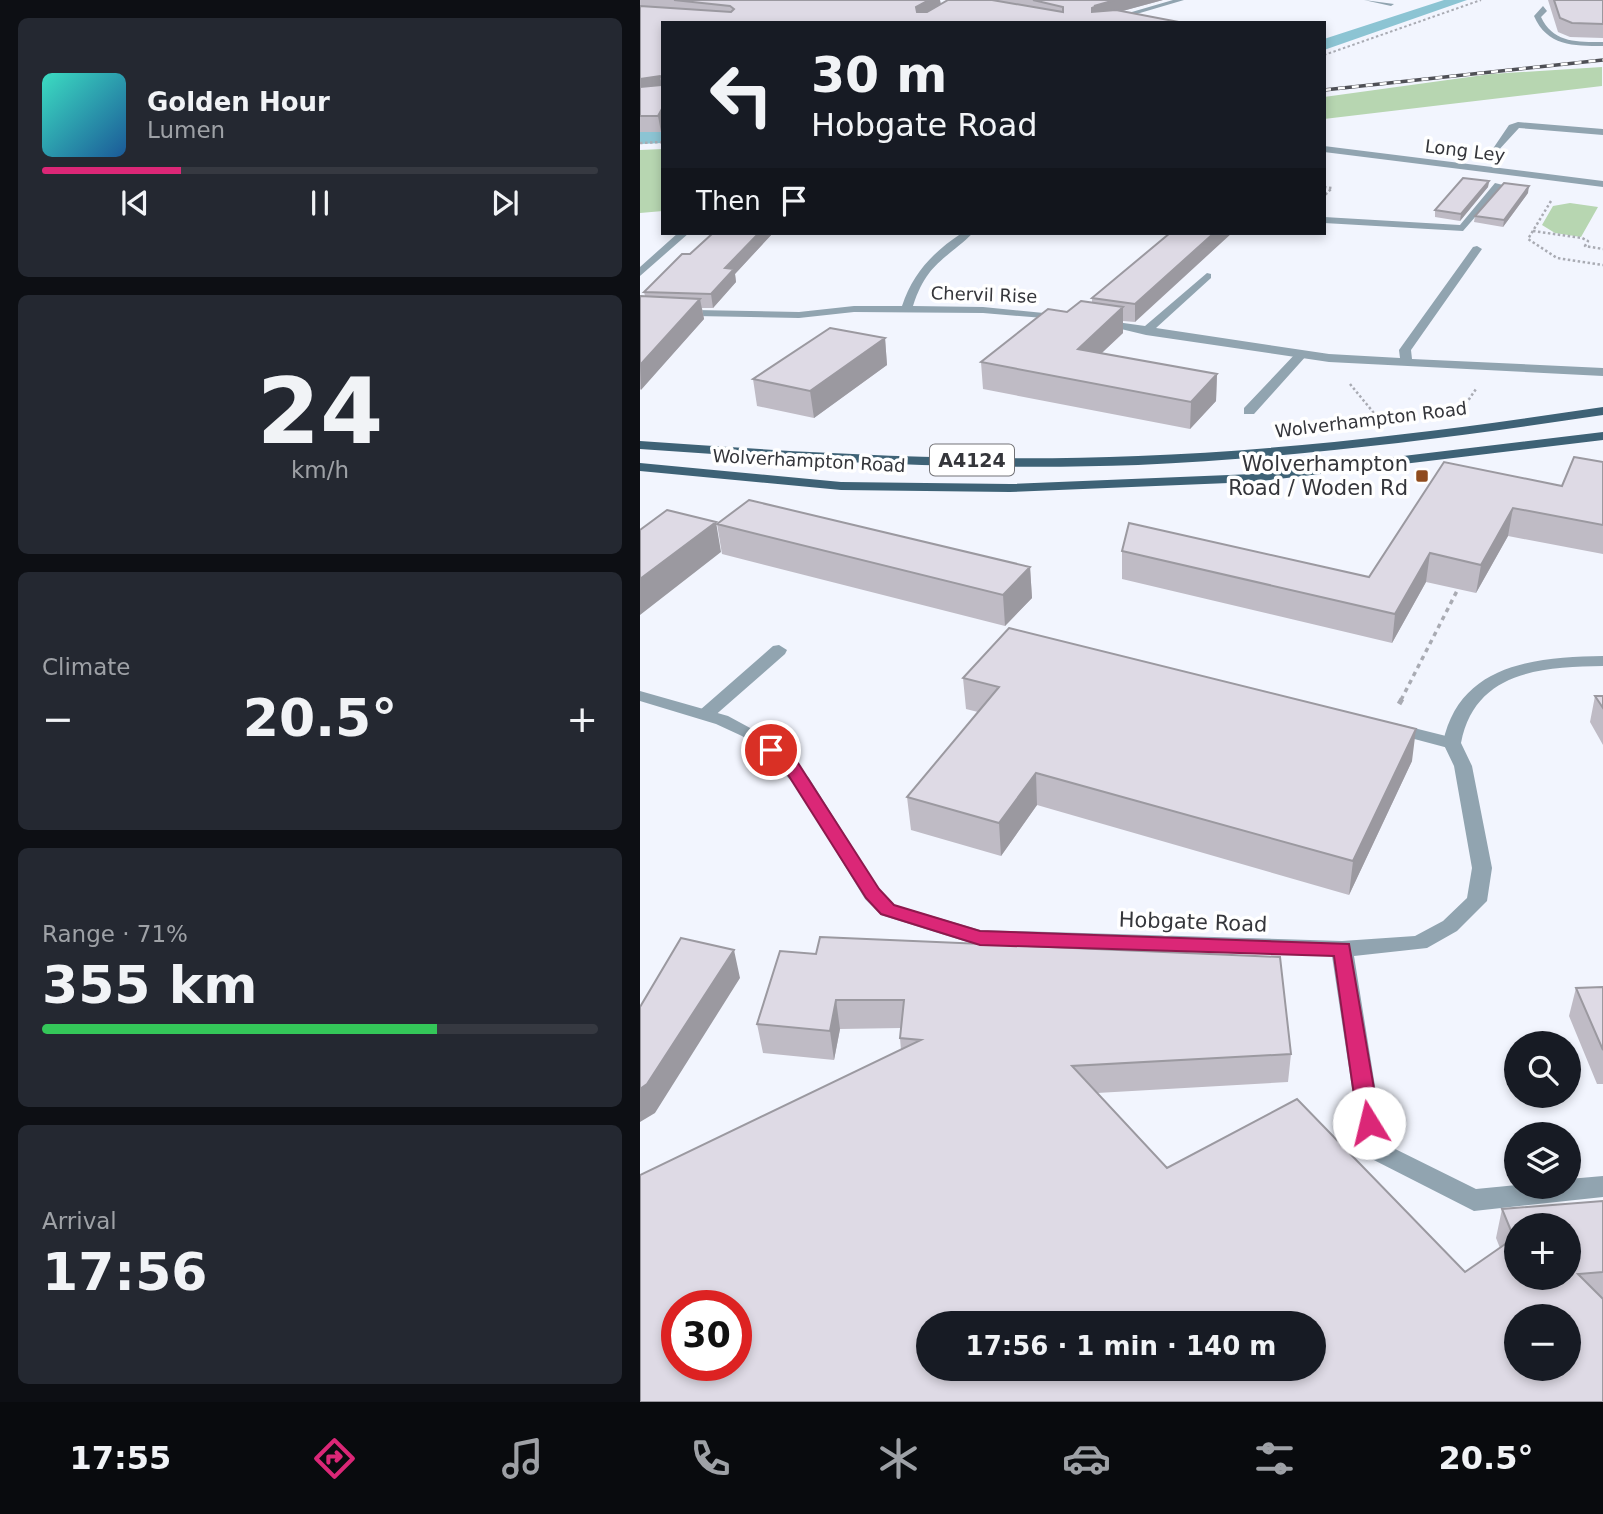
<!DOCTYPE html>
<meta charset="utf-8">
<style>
body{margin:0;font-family:"DejaVu Sans",sans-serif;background:#242831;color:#f1f3f6;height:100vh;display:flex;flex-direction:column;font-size:26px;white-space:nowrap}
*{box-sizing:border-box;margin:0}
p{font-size:23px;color:#9ea1a6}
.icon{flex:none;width:38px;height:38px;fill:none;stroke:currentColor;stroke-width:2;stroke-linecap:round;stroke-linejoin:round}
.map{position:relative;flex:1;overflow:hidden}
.panel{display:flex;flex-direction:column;gap:18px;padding:18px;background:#0d0f14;width:640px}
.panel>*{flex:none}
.hud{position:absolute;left:21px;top:21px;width:665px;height:214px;border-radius:0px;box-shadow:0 4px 10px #0003;background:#171b24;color:#f1f3f6;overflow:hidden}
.tools{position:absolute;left:864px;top:1031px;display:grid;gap:14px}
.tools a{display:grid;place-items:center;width:77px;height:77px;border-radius:50%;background:#171b24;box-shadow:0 4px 10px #0003;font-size:35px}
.speed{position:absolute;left:21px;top:1290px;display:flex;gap:14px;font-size:35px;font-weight:700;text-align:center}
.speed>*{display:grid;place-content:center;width:91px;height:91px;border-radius:50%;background:#171b24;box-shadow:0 4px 10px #0003;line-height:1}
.speed .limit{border:10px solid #d22;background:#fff;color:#111}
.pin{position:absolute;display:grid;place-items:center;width:60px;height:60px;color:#fff;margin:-30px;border:4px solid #fff;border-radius:50%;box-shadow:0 2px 7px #0007}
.me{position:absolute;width:77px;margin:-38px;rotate:351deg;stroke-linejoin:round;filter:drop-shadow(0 0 5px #0008)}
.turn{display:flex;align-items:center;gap:24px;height:147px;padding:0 35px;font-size:32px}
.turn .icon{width:91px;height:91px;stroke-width:2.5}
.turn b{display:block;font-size:49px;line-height:60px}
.then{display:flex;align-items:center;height:66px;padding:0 35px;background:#0003;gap:14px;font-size:26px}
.big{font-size:52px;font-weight:800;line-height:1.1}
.panel .widget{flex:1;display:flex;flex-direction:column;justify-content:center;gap:10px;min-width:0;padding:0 24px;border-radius:10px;background:#242831}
.panel .dial{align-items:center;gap:0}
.dial b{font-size:91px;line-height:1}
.song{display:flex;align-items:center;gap:21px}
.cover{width:84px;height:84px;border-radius:10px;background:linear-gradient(135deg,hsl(170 70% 55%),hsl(210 70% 35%))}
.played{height:7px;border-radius:4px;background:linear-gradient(90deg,#db2777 25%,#363941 25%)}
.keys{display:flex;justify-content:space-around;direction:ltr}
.heat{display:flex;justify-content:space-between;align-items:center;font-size:38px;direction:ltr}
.charge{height:10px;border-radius:5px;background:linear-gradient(90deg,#34c759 71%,#363941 0)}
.trip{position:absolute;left:276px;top:1311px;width:410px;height:70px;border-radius:35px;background:#171b24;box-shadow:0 4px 10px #0003;font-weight:800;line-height:70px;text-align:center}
.tab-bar{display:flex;height:112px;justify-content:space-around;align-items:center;background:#090b0e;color:#9ea1a6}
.tab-bar .icon{width:49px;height:49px}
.tab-bar .active{color:#db2777}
.tab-bar b{font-size:32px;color:#f1f3f6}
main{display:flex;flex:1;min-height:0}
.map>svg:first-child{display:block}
.green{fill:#b7d6b1}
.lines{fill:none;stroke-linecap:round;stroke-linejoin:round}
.canal{fill:#8cc4d3;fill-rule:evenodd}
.path-far3{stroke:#a9abb3;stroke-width:2;stroke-dasharray:2.5 2.5;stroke-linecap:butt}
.path-far2{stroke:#a9abb3;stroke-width:2.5;stroke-dasharray:2.5 2.5;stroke-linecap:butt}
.path-far1{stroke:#a9abb3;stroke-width:3.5;stroke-dasharray:4.5 4.5;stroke-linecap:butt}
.path{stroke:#a9abb3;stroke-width:5;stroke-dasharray:6 6;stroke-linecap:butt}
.lane{fill:#91a4b0;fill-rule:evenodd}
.street{fill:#91a4b0;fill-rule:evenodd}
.primary{fill:#3e6276;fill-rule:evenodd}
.rail-casing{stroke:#4f5056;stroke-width:3.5}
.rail{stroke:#fff;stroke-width:2.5;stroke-dasharray:7;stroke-linecap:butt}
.wall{fill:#bfbbc5}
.shaded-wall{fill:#9b99a0}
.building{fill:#dedae5;stroke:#9b99a0;stroke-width:2;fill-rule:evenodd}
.route{fill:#db2777;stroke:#8e194d;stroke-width:2}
.poi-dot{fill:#8f4b1e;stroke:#fff;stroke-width:2.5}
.labels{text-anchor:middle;stroke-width:7;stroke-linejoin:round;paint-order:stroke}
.far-street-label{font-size:18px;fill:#35363b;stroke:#fff}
.shield{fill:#fff;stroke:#727276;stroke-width:2}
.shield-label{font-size:19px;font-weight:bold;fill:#35363b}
.poi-label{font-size:21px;fill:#35363b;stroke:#fff;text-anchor:end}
.street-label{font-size:21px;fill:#35363b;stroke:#fff}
</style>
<main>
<section class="panel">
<div class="widget">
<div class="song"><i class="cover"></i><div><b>Golden Hour</b><p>Lumen</p></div></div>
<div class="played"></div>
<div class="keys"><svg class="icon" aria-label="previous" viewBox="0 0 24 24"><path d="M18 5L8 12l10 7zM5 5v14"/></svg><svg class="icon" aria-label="pause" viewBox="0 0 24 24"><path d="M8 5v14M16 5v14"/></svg><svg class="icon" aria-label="next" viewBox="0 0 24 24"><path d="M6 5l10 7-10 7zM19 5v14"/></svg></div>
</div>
<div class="widget dial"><b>24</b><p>km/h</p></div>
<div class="widget"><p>Climate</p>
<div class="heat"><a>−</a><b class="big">20.5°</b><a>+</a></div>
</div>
<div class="widget"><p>Range · 71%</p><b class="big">355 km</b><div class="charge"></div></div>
<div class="widget"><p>Arrival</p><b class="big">17:56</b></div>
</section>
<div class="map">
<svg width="963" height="1402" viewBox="0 0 963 1402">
<rect width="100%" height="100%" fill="#f2f5fe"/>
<path class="green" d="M962,67V86L684,119V97L851,74Z
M23,149V211L0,213V150Z
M930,203L958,207L941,237L915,233L902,225L913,206Z"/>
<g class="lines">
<path class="canal" d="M804,0H827L684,50V39Z
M23,131V143L0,144V132Z"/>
<path class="path-far3" d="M684,55L841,0"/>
<path class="path-far2" d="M0,143L23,142
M684,187L692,188L684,196
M911,201L888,239L917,258L963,265
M893,231L942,238L948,241L945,246L963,249
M710,384L738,418
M823,408L836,389"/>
<path class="path-far1" d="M761,700L818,589"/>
<path class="path" d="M759,704L762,699"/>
<path class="lane" d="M533,0H544L466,23H454Z
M724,0L754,4L751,6Z
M903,6L907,11L901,17C913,43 937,42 963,42V46C933,46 907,46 894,16Z
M855,183L863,185L823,231L684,223V217L820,225Z
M657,352L667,355L614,414H604V408Z
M139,645L147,650L145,654L72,718H60L57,714L60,710L133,646Z
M754,723L818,739L821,743L812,749L748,732L745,728L748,724Z
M733,1138L836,1189L877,1185L929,1186V1179L963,1176V1197L834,1211L724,1155L721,1148L724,1141Z"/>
<path class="street" d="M878,122L963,129V135L879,128L856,153H850L869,125Z
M684,146L963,181V187L684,152Z
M38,233H49L0,276V267Z
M322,233H333C304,261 287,263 273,306L343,307L424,315L430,318L428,320L343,313L214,312L159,318L0,315V309L159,312L214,306H262C273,273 293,252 322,233Z
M837,246L842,249L771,350L772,359L963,368V376L689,362L506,335L456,323L462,320L505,326L567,273L571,274V278L516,328L689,354L760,358L759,350L833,247Z
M963,656V666C901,667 835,671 821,743L832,766L852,868L847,901L817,931L787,948L714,956L745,1148L742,1155L733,1158L724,1155L721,1148L692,956L340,946L241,915L225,899L156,786L121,749L102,736L76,724L0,701V691L88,716L134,741L169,778L239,889L255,905L340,930L702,941L775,936L803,921L827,898L832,868L814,766L803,743C819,664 895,657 963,656Z"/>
<path class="primary" d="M963,407V415C809,438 654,458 498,465C332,471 166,461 0,449V441C166,453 332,463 498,456C654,450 809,430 963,407Z
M963,432V440L613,482L370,492L201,490L0,471V463L201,482L370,484L613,474Z"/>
<g class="rail-casing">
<path id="rail" d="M684,90L963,60"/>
</g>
<use href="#rail" class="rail"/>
</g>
<path class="wall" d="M0,0H300L301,4L308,0H523L482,11L23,23V128L21,132H0Z
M908,0H963V38L930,37L918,32Z
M849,181L848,187L820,221L795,217V210Z
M888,193L863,227L834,222L835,216Z
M73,233H133L95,274L96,282L73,308H62L64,319L0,390V296H5L4,292L50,254Z
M530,233L495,322L483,321V333L462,353L577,374L576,401L550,429L343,389L341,362L427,312L452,302V298Z
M245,338L247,365L174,418L117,406L113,379Z
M804,462L922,486L963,462V554L868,536L836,593L786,582L752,643L482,579V551L729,577Z
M77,524L390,567L392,598L365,626L82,554Z
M323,678L772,761L709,895L397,805L361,856L271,830L267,797L338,712L326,709Z
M955,696H963V745L950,722Z
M140,951L651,1054L648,1082L457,1093L527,1168L825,1272L860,1248L856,1238L862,1209L963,1201V1402L261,1050L260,1038L261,1028L200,1029L194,1060L123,1053L117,1024Z
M963,987V1084H957L929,1016L936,988Z"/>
<path class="shaded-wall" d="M289,0H300L301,7L277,21L276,7Z
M475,0H523L457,18L452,22V8L454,6Z
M20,76L23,91L0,94V79Z
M23,107V128L21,132L18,116Z
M849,181L848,187L820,221L821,214Z
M889,186L888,193L863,227L864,220Z
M119,233H133L95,274L96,282L73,308L71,294L85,268Z
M574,233H592L495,322V304Z
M60,299L64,319L1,390L0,365Z
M483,307V333L438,375V349Z
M245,338L247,365L174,418L170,391Z
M577,374L576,401L550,429L551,402Z
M873,508L868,536L836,593L841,565Z
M76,522L81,552L0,615V579Z
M790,553L786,582L752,643L755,614Z
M390,567L392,598L365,626L363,595Z
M776,729L772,761L709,895L713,861Z
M396,773L397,805L361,856L359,823Z
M94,950L100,978L15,1113L0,1122V1089Z
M196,1000L200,1029L194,1060L190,1031Z"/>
<path class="building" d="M34,0H289L276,7L277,12H287L308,0H352L423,12V7L393,0H475L454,6H457L452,8V12L476,10L544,23H23V79L20,76L0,79V6L91,12L94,9L90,6Z
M914,0H963V24L932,23L920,18Z
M23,80V107L18,116H0V87L21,85Z
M823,178L849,181L821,214L795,210Z
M864,183L889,186L864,220L835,216Z
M73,233H119L85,268L94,269L71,294L4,292L42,254H50Z
M530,233H574L495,304L452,298Z
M0,296L60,299L0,365Z
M441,301L483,307L438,349L577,374L551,402L341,362L408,309L427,312Z
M190,328L245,338L170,391L113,379Z
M934,457L963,462V525L873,508L841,565L790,553L755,614L482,551L489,523L729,577L804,462L922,486Z
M109,500L390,567L363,595L77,524Z
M27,510L76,522L0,579V530Z
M369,628L776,729L713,861L396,773L359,823L267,797L359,687L323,678Z
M955,696H963V708Z
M180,937L640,957L651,1054L432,1066L527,1168L657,1099L825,1272L874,1238L862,1209L963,1201V1272L938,1274L963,1299V1402H0V1175L281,1040L260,1038L264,1000H196L190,1031L117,1024L140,951L176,954ZM877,1225H929V1278H877ZM37,1306H96V1365H37ZM877,1316H929V1368H877ZM289,1323H674V1368H289Z
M41,938L94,950L7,1084L0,1089V1007Z
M963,987V1050L936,988Z"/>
<path class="route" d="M131,745L158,763L239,889L254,905L340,931L709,944L740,1123L737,1129L729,1132L721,1129L718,1123L694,956L340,945L241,914L226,898L145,770L122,750Z"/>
<rect class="poi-dot" x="775" y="469" width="14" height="14" rx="3.5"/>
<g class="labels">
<g class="far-street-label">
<text transform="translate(825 151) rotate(7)" y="6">Long Ley</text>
<text transform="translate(344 295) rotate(2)" y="6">Chervil Rise</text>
<text transform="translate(731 420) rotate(-7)" y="6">Wolverhampton Road</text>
<text transform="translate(169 461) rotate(3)" y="6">Wolverhampton Road</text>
</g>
<rect class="shield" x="290" y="444.5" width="84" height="31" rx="5"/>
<g class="shield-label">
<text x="332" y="467">A4124</text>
</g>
<g class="poi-label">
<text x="768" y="471">Wolverhampton<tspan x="768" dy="24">Road / Woden Rd</tspan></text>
</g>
<g class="street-label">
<text transform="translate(553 922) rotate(2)" y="7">Hobgate Road</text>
</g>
</g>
</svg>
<div class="tools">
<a><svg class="icon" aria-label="search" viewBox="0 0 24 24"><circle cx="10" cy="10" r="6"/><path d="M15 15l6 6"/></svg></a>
<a><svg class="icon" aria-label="layers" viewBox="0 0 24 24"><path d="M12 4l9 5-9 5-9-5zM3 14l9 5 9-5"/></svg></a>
<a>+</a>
<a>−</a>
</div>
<div class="speed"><div class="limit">30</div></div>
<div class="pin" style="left:131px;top:750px;background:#d93025"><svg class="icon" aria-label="arrive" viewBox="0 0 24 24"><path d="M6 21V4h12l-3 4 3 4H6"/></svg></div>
<svg class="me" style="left:729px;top:1123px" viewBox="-20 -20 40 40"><circle r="19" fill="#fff"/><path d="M0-13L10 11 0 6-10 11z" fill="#db2777"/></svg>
<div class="trip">17:56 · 1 min · 140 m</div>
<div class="hud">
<div class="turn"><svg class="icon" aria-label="left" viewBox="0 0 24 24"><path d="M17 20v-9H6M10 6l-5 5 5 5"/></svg><div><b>30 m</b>Hobgate Road</div></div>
<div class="then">Then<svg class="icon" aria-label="arrive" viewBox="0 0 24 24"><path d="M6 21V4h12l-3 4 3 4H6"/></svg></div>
</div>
</div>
</main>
<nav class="tab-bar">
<b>17:55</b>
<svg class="icon active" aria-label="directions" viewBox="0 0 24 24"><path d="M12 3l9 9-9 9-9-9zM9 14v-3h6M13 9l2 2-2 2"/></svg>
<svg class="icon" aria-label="music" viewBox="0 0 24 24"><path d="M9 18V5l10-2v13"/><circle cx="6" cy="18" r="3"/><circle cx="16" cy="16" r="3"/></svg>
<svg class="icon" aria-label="phone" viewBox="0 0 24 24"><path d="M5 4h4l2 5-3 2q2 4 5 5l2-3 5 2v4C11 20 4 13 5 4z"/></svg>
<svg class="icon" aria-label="climate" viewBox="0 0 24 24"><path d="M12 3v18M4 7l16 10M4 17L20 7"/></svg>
<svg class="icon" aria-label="car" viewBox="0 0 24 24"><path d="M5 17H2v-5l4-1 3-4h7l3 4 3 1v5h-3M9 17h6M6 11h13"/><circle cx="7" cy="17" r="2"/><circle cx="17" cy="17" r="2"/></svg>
<svg class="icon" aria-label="filters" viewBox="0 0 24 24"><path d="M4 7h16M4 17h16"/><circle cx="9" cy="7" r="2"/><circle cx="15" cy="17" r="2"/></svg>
<b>20.5°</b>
</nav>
